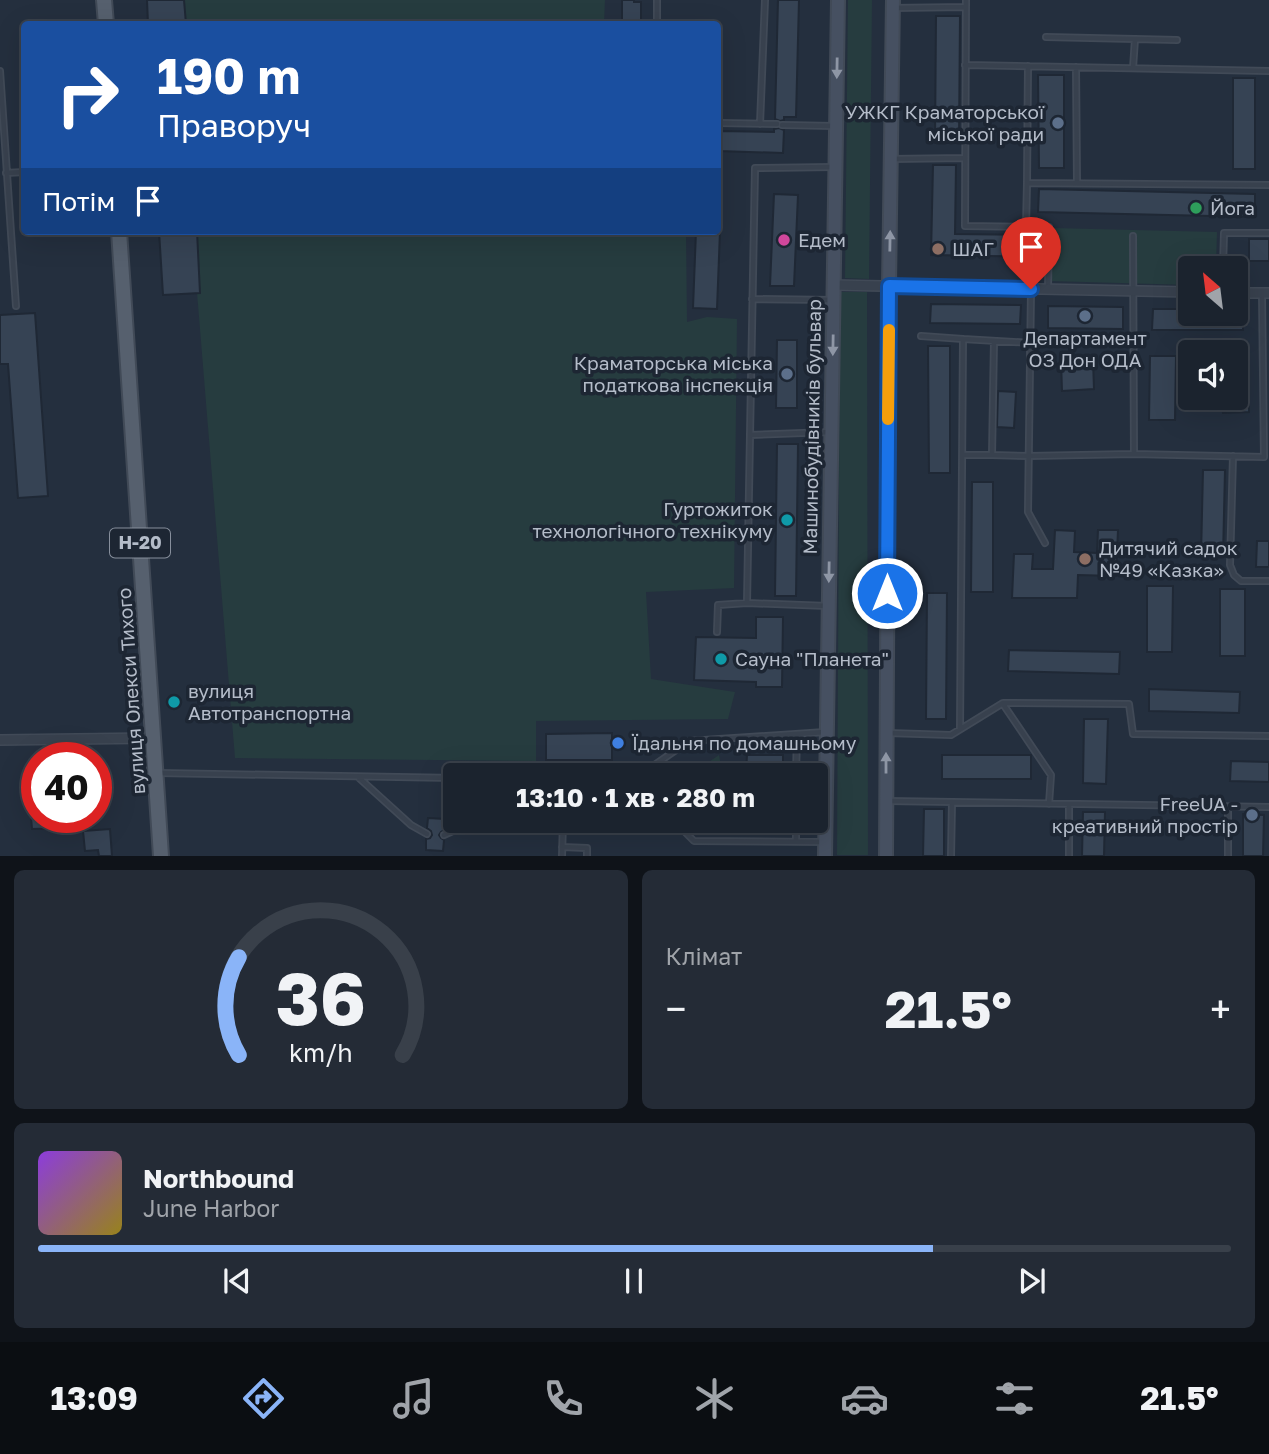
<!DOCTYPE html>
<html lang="uk">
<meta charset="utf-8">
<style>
body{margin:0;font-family:"Golos Text",sans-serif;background:#242b36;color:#f1f3f6;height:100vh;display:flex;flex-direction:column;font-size:26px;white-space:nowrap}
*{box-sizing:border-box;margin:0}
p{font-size:23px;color:#a0a4aa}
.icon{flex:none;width:38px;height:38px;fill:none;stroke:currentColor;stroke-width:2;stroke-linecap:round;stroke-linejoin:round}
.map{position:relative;height:856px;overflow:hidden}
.drawer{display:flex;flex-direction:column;gap:14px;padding:14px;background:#0f1319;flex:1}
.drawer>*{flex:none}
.hud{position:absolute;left:21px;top:21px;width:700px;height:214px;border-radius:7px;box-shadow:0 7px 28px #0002,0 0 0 2px #39404a;background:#1a4fa0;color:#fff;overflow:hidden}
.needle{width:46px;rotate:332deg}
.tools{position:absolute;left:1178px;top:256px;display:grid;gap:14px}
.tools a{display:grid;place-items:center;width:70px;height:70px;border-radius:7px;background:#1b232e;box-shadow:0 7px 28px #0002,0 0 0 2px #39404a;font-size:35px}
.speed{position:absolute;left:21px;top:742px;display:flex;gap:14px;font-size:35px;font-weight:700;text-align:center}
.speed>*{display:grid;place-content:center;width:91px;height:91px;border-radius:50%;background:#1b232e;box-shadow:0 7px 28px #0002,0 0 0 2px #39404a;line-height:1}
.speed .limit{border:10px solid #d22;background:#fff;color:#111}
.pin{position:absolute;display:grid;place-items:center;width:60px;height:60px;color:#fff;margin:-72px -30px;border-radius:50% 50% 50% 0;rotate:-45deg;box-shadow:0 0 7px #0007}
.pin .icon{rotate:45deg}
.me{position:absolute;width:77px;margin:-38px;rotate:0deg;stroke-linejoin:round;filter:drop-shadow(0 0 5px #0008)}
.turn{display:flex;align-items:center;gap:24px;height:147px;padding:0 21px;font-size:32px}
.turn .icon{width:91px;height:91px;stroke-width:2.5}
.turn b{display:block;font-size:49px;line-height:60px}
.then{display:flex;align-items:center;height:66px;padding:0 21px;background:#0003;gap:14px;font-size:26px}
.big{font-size:52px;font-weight:700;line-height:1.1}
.drawer .widget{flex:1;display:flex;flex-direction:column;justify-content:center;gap:10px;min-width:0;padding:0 24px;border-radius:10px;background:#242b36}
.drawer .dial{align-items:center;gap:0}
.dial svg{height:182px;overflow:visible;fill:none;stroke:#39404a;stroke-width:7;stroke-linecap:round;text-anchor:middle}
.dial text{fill:#f1f3f6;stroke:none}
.song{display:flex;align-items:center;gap:21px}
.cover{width:84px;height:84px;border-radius:10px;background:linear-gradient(135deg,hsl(270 70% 55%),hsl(50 70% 35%))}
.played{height:7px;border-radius:4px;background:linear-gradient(90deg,#8ab4f8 75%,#39404a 75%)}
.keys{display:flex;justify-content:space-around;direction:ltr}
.heat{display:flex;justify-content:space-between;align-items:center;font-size:38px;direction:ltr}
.drawer .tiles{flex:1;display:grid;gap:14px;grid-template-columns:1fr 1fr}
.widget:last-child{grid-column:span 2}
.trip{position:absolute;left:443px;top:763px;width:385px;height:70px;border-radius:7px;background:#1b232e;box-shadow:0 7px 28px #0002,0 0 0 2px #39404a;font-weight:700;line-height:70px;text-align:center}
.dock{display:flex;height:112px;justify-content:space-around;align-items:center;background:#0b0e12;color:#a0a4aa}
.dock .icon{width:49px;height:49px}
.dock .on{color:#8ab4f8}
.dock b{font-size:32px;color:#f1f3f6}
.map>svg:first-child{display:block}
.green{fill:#263c3f}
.building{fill:#364354;stroke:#1f2835;stroke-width:2}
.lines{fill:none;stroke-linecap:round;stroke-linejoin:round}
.lane-casing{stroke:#414a57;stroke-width:8}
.street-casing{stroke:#414a57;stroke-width:12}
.secondary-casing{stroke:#414a57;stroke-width:16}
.primary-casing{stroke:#414a57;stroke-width:18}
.lane{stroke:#38414e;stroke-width:4.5}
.street{stroke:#38414e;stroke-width:9}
.secondary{stroke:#465061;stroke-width:12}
.primary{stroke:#56606e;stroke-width:14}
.oneway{fill:#8e96a5}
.route-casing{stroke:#114b97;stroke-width:18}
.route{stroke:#1a73e8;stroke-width:12}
.slow{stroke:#f59e0b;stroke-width:12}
.service-dot{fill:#5c6f8a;stroke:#1d2633;stroke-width:2.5}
.leisure-dot{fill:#2e9e5b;stroke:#1d2633;stroke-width:2.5}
.hotel-dot{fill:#d1479c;stroke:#1d2633;stroke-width:2.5}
.education-dot{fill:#8d6e63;stroke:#1d2633;stroke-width:2.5}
.culture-dot{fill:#0f9aa8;stroke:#1d2633;stroke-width:2.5}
.shop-dot{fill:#3f7fe0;stroke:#1d2633;stroke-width:2.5}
.labels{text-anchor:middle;stroke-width:7;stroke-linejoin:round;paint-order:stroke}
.shield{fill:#1d2633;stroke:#878f9c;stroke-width:2}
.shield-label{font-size:18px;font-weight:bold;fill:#b4bcc9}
.poi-label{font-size:19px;fill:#b4bcc9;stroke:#1d2633;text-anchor:start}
.street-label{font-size:19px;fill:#b4bcc9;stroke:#1d2633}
</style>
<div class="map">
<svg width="1269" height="856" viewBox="0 0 1269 856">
<rect width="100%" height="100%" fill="#242f3e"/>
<path class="green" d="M174,0H605L604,24H176Z
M848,0H872L869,279L845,278Z
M1052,228L1217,232L1216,268H1190V285L1050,281Z
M192,231H686L687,322L707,317L737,319L734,588L646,592L651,679L735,692L728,719L536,721V761L235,758Z
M840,292H867L868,855H837Z
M719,755L722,771L716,775H711L703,766Z"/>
<path class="building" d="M147,0H184L186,24H148Z
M622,0H634V2H641V24H622Z
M778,0H799L796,117H784V120L780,121L775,119Z
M936,16H960L959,143H935Z
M1038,75H1064V168H1039Z
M1233,78H1255V169H1233Z
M779,128L784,130L783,153L718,151V131L774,132V129Z
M933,165H956L955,234L1044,235V257L931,255Z
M1039,189L1255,194V217L1038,212Z
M774,194L798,195L794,286H770Z
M159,231H197L200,293L163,295Z
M696,231H720L717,309L693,308Z
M1249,239H1269V261H1249Z
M931,304L1021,305L1020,324L930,323Z
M1048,306L1123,307V329L1048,328Z
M1153,309H1190V313H1243V330H1152Z
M35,313L48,496L18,498L8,364H0V315Z
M777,340H797V408H776Z
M928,346H950V473H929Z
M1150,356H1176L1175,420H1149Z
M1236,356H1248L1249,412L1223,413L1222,397H1236Z
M1093,360L1094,389L1062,391L1061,361Z
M998,391L1016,392L1014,428L997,427Z
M777,444H798L796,596H775Z
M1203,470H1225L1223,557L1201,556Z
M972,482H993V592H971Z
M1055,530L1075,531L1074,552L1097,553L1098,530H1118L1116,576L1078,575L1077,598H1012L1014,554H1033L1032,569H1053Z
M1257,541H1269V567H1256Z
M1147,586H1173L1172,652H1147Z
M1220,589H1245V656H1220Z
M927,593H947L946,719H926Z
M756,617H783L782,687H756V682L694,680L696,637L756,638Z
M1009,650L1120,652L1119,674L1008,671Z
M1149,689L1240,692L1239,713L1149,711Z
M1084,719H1108L1106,784L1083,783Z
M612,733V760H546V734Z
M747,755H783V775H751V772H746Z
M942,755H1031V779H942Z
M1231,761L1269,762V782L1230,781Z
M924,809H944V856H923Z
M1083,812H1105L1104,856H1082Z
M1243,814L1264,815L1263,856H1243Z
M31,817H64L65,828L32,829Z
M428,818L445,819L444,830L441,832L439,835L441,838L444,840L443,851L426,850V839L430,838L432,835L431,831L427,828Z
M110,829L112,856H99L98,850L85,851L83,831Z"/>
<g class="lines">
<g class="lane-casing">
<path id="lane" d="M657,0V24
M966,0L965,226L1026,227L1027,183L1269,185
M893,8L966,7
M1046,37L1135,39L1133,68
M1135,39L1177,40
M965,65L1269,71
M1076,67L1077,183
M0,71L16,306
M718,123L777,124
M760,124L765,0
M782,125L834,126
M892,159L965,158
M6,173L24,172
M1027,183L1028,66
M1026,227H1049L1048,289
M1133,236L1134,454
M1223,268L1224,233H1269
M1031,290L1028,512L1045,543
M752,299L832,300
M921,336L963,339
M830,432L750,435L755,168L833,167
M962,455H992L994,341
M992,455L1029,456L1134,454L1264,457L1262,294
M1233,456L1230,565L1234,575L1241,581H1269
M747,603L750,435
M717,632L718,605L747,603L828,606
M1003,704L1051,775L1049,804
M960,729L963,339L1031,343
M888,733L951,735L1003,703L1129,704L1133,734L1269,736
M82,740L83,758
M158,773L455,778
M640,775L689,741L825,732
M796,775L797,734
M358,777L411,825L427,834
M888,801L1269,807
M1228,807V856
M86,817V822
M674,821L694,841L825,842
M444,835L455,830L466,821
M796,842V821
M562,847L587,848V856
M562,856L563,821
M951,856L952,802
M1069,856V804"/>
</g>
<g class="street-casing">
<path id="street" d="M833,285L1190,292
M1236,293H1269
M0,740L153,738"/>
</g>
<g class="secondary-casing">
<path id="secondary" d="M825,856L838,0
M886,856L889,286L893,0"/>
</g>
<g class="primary-casing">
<path id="primary" d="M104,0L106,24
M119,231L161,856"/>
</g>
<use href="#lane" class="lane"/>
<use href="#street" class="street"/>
<use href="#secondary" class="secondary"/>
<use href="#primary" class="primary"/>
</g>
<defs><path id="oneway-solid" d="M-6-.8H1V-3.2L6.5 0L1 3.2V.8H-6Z" transform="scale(1.75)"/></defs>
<g class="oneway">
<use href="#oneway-solid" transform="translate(837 68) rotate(91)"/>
<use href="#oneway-solid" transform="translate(890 241) rotate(-89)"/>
<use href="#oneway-solid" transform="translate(833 345) rotate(91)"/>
<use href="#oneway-solid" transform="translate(829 572) rotate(91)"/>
<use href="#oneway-solid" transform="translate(886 763) rotate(-90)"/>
</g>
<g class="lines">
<g class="route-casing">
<path id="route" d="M887,593L889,286L1031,289"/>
</g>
<use href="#route" class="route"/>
<path class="slow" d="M888,419L889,330"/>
</g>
<g class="service-dot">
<circle cx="1058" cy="123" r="7"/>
<circle cx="1085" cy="316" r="7"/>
<circle cx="787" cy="374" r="7"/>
<circle cx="1252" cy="815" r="7"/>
</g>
<circle class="leisure-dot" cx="1196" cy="208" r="7"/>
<circle class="hotel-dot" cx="784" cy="240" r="7"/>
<g class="education-dot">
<circle cx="938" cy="249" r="7"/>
<circle cx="1085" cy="559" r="7"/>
</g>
<g class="culture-dot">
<circle cx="787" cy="520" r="7"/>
<circle cx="721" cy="659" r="7"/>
<circle cx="174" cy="702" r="7"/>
</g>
<circle class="shop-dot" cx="618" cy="743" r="7"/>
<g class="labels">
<rect class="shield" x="110" y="528.5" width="60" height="29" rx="5"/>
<g class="shield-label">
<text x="140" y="549">Н-20</text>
</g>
<g class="poi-label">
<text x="1044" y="119" text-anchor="end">УЖКГ Краматорської<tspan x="1044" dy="22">міської ради</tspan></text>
<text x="1210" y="215">Йога</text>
<text x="798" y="247">Едем</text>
<text x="952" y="256">ШАГ</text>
<text x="1085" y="345" text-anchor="middle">Департамент<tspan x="1085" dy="22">ОЗ Дон ОДА</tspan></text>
<text x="773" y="370" text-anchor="end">Краматорська міська<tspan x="773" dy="22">податкова інспекція</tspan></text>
<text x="773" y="516" text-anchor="end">Гуртожиток<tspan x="773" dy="22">технологічного технікуму</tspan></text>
<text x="1099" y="555">Дитячий садок<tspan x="1099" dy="22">№49 «Казка»</tspan></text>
<text x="735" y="666">Сауна "Планета"</text>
<text x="188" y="698">вулиця<tspan x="188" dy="22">Автотранспортна</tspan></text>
<text x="632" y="750">Їдальня по домашньому</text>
<text x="1238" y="811" text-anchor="end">FreeUA -<tspan x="1238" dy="22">креативний простір</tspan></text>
</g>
<g class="street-label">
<text transform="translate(812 427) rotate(-89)" y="7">Машинобудівників бульвар</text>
<text transform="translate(131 691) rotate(-94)" y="7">вулиця Олекси Тихого</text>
</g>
</g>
</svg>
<div class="tools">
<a><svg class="needle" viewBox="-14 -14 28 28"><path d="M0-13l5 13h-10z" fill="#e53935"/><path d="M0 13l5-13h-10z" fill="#a0a4aa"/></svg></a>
<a><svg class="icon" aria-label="sound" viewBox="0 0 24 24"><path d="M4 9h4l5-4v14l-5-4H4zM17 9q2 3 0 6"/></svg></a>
</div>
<div class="speed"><div class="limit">40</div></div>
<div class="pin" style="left:1031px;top:289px;background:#d93025"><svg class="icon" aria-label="arrive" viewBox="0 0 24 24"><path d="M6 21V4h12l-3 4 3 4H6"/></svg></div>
<svg class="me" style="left:887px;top:593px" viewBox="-20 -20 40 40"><circle r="17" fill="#1a73e8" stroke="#fff" stroke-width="3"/><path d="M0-11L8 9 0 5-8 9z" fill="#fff"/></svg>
<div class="trip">13:10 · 1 хв · 280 m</div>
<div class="hud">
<div class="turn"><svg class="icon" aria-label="right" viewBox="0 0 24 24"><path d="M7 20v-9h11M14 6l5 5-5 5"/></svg><div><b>190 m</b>Праворуч</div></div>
<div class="then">Потім<svg class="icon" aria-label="arrive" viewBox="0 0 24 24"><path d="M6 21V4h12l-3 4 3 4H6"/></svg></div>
</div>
</div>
<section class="drawer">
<div class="tiles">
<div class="widget dial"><svg viewBox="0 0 100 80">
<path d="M14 69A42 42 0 1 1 86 69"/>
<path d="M14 69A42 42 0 0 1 14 26" stroke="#8ab4f8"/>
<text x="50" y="56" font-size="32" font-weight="700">36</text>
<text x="50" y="72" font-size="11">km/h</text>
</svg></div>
<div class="widget"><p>Клімат</p>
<div class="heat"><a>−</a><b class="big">21.5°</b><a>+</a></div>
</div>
<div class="widget">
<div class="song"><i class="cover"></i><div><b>Northbound</b><p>June Harbor</p></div></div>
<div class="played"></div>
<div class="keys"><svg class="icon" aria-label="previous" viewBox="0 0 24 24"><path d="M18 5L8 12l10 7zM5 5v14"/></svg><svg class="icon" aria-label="pause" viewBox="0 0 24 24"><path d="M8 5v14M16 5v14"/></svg><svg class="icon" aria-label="next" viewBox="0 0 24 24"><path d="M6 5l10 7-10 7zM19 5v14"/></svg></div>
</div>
</div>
</section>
<nav class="dock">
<b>13:09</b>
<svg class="icon on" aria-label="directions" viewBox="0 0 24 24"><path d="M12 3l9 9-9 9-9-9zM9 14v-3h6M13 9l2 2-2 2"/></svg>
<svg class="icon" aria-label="music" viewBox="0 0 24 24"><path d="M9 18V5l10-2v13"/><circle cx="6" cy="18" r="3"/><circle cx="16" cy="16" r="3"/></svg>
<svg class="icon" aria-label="phone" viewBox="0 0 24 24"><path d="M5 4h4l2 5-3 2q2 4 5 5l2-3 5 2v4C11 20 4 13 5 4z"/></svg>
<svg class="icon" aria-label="climate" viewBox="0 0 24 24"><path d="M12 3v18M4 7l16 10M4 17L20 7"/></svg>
<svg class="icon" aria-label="car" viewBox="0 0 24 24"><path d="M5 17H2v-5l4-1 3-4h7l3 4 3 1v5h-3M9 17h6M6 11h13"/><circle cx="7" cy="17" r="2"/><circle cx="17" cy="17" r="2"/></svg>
<svg class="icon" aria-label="filters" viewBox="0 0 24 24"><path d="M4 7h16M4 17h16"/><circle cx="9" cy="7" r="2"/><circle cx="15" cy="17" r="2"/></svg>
<b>21.5°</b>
</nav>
